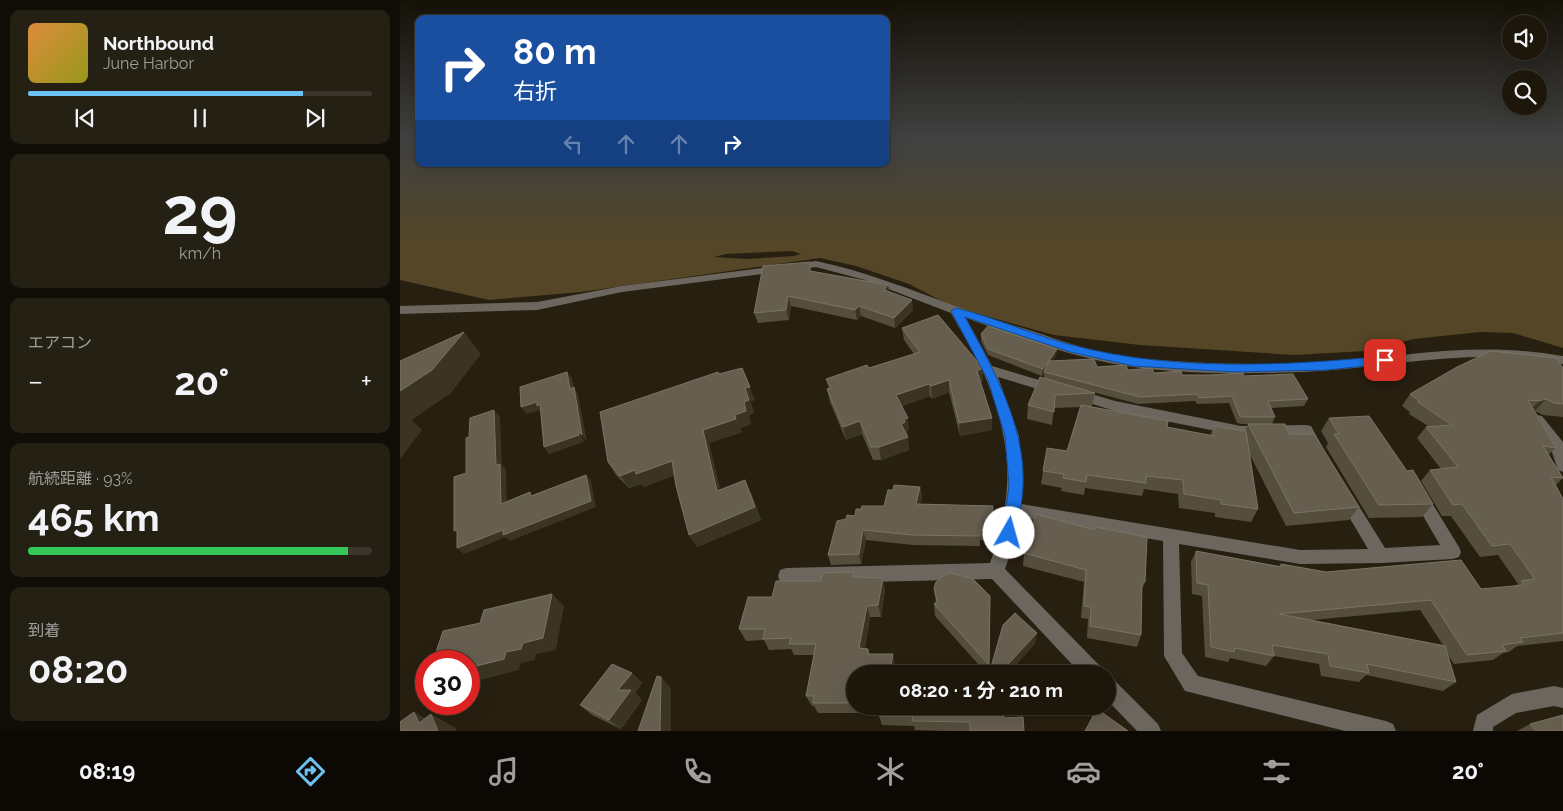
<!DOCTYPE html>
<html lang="ja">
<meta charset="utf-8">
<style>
body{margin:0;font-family:Raleway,"Noto Sans JP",sans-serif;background:#252014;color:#f1f3f6;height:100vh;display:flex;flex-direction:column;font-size:19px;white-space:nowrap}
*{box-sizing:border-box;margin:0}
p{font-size:16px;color:#a09f9d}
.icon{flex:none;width:28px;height:28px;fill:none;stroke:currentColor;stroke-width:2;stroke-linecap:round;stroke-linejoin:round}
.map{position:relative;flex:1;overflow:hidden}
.side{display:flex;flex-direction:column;gap:10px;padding:10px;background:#100d06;width:400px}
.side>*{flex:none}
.banner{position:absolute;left:15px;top:15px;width:475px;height:152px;border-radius:10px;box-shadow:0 5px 20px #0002,0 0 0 1px #3b362c;background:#1a4fa0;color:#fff;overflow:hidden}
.controls{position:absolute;left:1102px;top:15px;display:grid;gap:10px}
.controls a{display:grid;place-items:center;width:45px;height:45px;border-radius:50%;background:#1d170b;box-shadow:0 5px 20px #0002,0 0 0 1px #3b362c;font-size:25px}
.speed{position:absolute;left:15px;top:650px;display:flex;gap:10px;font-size:25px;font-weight:700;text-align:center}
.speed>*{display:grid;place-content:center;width:65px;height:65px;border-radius:50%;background:#1d170b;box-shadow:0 5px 20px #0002,0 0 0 1px #3b362c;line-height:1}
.speed .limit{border:8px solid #d22;background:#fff;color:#111}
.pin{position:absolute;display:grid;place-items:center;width:42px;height:42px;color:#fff;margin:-21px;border-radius:10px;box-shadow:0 2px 8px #0006}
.me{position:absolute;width:55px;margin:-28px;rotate:7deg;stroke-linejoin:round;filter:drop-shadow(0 0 4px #0008)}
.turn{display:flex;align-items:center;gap:18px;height:105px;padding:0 15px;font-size:22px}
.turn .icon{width:65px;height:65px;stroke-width:2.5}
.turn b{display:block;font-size:35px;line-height:42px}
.lanes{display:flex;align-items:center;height:48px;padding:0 15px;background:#0003;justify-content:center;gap:25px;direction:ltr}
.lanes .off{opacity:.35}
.big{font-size:38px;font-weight:700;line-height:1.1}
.side .widget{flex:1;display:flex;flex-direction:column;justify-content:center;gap:8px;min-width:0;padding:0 18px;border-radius:10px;background:#252014}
.side .dial{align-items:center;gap:0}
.dial b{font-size:65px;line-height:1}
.song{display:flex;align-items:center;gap:15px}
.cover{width:60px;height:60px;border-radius:8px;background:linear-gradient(135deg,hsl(30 70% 55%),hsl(60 70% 35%))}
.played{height:5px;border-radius:2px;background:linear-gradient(90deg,#6dc2f3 80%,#3b362c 80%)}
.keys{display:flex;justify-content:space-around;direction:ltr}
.heat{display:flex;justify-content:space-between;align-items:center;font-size:28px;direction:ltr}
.charge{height:8px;border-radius:4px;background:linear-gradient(90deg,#34c759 93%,#3b362c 0)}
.trip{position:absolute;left:446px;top:665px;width:270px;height:50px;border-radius:25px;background:#1d170b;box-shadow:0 5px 20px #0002,0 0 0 1px #3b362c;font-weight:700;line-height:50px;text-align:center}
.dock{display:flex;height:80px;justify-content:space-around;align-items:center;background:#0c0904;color:#a09f9d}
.dock .icon{width:35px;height:35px}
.dock .selected{color:#6dc2f3}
.dock b{font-size:22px;color:#f1f3f6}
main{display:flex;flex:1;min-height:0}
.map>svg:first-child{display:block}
.green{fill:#544627;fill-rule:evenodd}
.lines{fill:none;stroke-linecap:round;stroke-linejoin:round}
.minor{fill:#6b675f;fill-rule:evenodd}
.wall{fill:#554e3d;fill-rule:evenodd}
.shaded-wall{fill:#3c3423}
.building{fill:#665e4f;stroke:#7b7465}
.route{fill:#1a73e8;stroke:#114b97}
</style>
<main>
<section class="side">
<div class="widget">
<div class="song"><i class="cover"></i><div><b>Northbound</b><p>June Harbor</p></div></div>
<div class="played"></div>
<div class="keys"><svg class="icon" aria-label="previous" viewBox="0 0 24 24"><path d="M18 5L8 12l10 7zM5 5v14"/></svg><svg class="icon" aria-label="pause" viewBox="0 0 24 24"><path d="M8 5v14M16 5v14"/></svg><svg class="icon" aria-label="next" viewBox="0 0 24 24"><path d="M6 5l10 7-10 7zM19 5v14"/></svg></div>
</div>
<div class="widget dial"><b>29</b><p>km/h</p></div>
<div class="widget"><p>エアコン</p>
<div class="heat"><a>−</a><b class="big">20°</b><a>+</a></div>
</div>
<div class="widget"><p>航続距離 · 93%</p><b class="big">465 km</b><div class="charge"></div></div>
<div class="widget"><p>到着</p><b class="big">08:20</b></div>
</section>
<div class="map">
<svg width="1163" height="731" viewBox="0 0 1163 731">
<rect width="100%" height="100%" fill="#271f0f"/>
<path class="green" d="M0,140H19V164H486V140H1163V348L1113,333L1080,332L1014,339L965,351L895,355L740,345L654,335L553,307L509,284L456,266L420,258L181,292L89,300L0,280ZM392,251L401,254L394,256L347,259L314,257L326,254Z"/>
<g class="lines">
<path class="minor" d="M416,261C465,271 511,290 558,307C583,317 609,324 635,332C667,343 700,354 735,358C798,364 863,366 926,362C1010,356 1079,341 1163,356V364C1143,361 1123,357 1103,357C1036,355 970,369 903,372C841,374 771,375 710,363C661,353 613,335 566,318L592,366L656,385L657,388L656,391L651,393L598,377L619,436L623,486L621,504L900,550L968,549L939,500L942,495L947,494L952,495L985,548L1040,545L1011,495L1014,490L1019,489L1024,490L1059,547L1061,552L1059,557L1053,559L981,563L900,564L779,544L782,653L798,676L986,721L993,724L996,731H945L785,691L764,656L763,541L619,517L617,533L605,569L701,667L703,674H681L592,579L386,584L380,582L378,576L380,570L386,568L590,563C614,496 613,447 587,381C578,358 563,335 551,313L465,280L416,267L222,292L137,310L0,314V306L137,302L222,286Z
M678,390L715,401L841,426L906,425L911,426L923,448L921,452L916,454L911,452L902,435L841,436L715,411L673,398L671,395L673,392Z
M1137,415L1142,416L1163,442V472L1158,470L1150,446L1130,420L1132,416Z
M708,678L715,681L758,724L761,731H737L708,701Z
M1154,686L1163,688V708L1154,706L1116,713L1093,727V731H1073L1077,715L1112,694Z"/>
</g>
<path class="wall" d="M412,271L488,285L489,292L513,310L495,328L461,316L457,320L391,306L389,320L358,323L354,313Z
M502,328L583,381L580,382L592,418V430L560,436L549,392L532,399L530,396L502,406L509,430L507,431L509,450L481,460H473L462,434L446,440L430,402L427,389H429L426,379L469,368L514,354L504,340Z
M581,334L657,349L656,355L652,361L697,367L754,373L782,375L844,376L908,399L904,406L871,408L875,417L872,424H841L837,423L829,403L797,404L795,401L738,404L678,388L695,393L692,406H690L767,427L810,435L814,426L845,431L848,424L889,434L959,507L949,520L886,526L849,453L858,509L851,522L815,517V513L779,508L778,494L744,489L742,496L685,488L684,495L661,491L662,488L641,484L643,471L667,451L680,407L654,408L652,425L627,419L628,405L644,378V373L642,376L588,355L581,341Z
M1163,368V417L1143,415L1135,411L1156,448L1148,455L1163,478L1156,485L1163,499V641L1117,646L1109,652L1103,653L1093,660L1054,664L1046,652L1056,682L1043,691L966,675L959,682L921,676L919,664L874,656L866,666L830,658L828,662L805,657L802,596L792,594L791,562L796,551L879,566L881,564L926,572L1081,589L1115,586L1118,584L1098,555L1080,557L1051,516H1042L1021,481L1030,470L1041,469L1017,438L1026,427L1028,426L1009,414L1010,412L1002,406L1010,394ZM1020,610L1043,645L912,620Z
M319,374L355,400L350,401L354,413L349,415L351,424L340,428L342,432L309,443L320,490L351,493L361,520L297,547L274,475L244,487L242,484L229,488L216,475L208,462Z
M929,418L1007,471L1033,504L1022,517L969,518L926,447L928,443L921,431Z
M520,487L522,497L520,504L593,506L592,541L580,540V546L513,545L466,540L461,564L431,565L428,555L446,519L455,516L461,509L484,506L493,490Z
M624,553L745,582L742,589L741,635L737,647L687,638L688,619L681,618L684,582L623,566Z
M455,577L483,578L485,590L481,617H470L465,648L468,649L470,654L455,674V706H603L604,718L624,731H545L515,730L514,726L482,725L479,716V713H418L414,706H412L406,696L414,655H394L391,649L369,650L364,640L346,641L339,629L372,597L421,581Z
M534,588L590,596L589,674H587L535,616L534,604L536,603Z
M232,673L242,683L235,693L242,700L221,729L192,715L180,705Z
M1130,724L1163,731H1117Z"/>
<path class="shaded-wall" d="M488,285L490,295L484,290Z
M388,296L391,306L389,320L386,310Z
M512,300L513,310L495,328L494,318Z
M459,306L461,316L457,320L455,310Z
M64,332L81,354L51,393L12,420L22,430L0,459V391Z
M657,349L656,355L642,376L643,369Z
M583,368V381L577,383V371Z
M167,372L172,378L175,395L170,389Z
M549,380V392L532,399L531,386Z
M529,384L530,396L498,408L496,395Z
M174,387L178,394L187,442L182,435Z
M350,387L355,400L350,401L354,413L349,415L351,424L340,428L342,432L309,443L324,504L317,491L303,430L335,415L345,388Z
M1146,399L1135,411L1128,413L1139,401Z
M137,402L140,404L141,410L126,414L121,407Z
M94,410L100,417L102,465L106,470L107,511L101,504L96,465Z
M508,418L509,430L507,431V435L501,424L504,419Z
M592,418V430L560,436L559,423Z
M460,421L462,434L446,440L443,427Z
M178,431L183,438L184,442L149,454L144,447Z
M508,437L509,450L481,460L479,447Z
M272,461L279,474L244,487L242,484L229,488L220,476L235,470Z
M186,475L191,481L196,507L110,541L106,537L64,554L57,548Z
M345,480L361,520L297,547L289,535Z
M520,487L522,497L518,514L516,504Z
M463,530L466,540L461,564L459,554Z
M483,578L485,590L481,617L478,605Z
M152,594L164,606L156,650L136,654L135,660L121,663L119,670L69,683V668L106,652L123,643Z
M467,606L470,617L463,659L459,648Z
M637,633L635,644L608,674H599Z
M493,654L495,665L494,674L491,665Z
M232,673L242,683L235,693L242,700L221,729L209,720L218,690Z
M261,677L271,688V731H260Z
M14,712L35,724L31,714L56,728L57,731H34L19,723Z"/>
<path class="building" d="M410,262V271L488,285L484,290L512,300L494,318L459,306L455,310L388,296L386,310L354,313L363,266Z
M538,315L583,368L577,371L592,418L559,423L549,380L531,386L529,384L496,395L508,418L504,419L505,422L501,424L508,437L479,447H471L460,421L443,427L427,389L431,388L426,379L467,365L469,368L520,352L502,328Z
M588,326L657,349L643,369L588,349L581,334Z
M64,332L32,370L0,391V361Z
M1091,351L1156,358L1163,368V404L1154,403L1146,399L1139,401L1128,400L1156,448L1143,446L1163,478L1151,477L1163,499V633L1120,638L1123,642L1102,645L1106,651L1067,655L1031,600L879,614L1045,646L1056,682L967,664L969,673L930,666L928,654L872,645L874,656L835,648L834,652L811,647L808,585L797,583L796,551L881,567V564L926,572L1061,560L1081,589L1124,585L1121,581L1135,579L1110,544L1092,546L1062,504L1053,505L1030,470L1058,467L1026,427L1052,425L1018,402L1019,401L1010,394L1057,367Z
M694,359L697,367L726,365L728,370L752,368L754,373L781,371L782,375H809L843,373L844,376L893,374L908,399L868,401L875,417H844L840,416L832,396L799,398L797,394L740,397L644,372L649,361Z
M342,368L350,387L345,388L349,400L344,402L346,411L335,415L336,419L303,430L317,491L345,480L355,507L289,535L276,486L272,461L236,474L235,470L220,476L208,462L200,412L318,372L319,374Z
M167,372L170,389L174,387L182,435L178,431L179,435L144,447L140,404L137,406V402L121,407L120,387Z
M640,377L695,393L655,395L654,412L628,405Z
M681,405L768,421L767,427L814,436V426L846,431L858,509L821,504V500L784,494L783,480L746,476V483L687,475L686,482L663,478L664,474L643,471L647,448L667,451Z
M94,410L96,465L100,464L101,504L130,492L131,496L186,475L191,501L103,535V530L57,548V530L54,531V477L66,473V438L69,437L70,418Z
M969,416L1007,471L1013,470L1033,504L979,505L934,434H939L929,418Z
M848,424H885L889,434H914L959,507L894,513Z
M494,485L520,487L516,504L593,506L592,531L580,530V536L512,535L463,530L459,554L428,555L437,521L446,519L447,515L455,516L456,509H461L462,506H484L488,490H493Z
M636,514L695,530V527L747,537L745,582H742L741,635L690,626L691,607L684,606L686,570L624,553Z
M454,572L453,577L483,578L478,605L467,606L459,648L468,649V654H493L491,665H509L508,674H455V703H413L414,696H406L416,644H389L391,638L363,639L365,629H339L348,597H372L376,581H421L422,573Z
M551,573L573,579L590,596L589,665L534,604L537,601L534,588L536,582L546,574Z
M152,594L143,638L123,643L121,649L106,652L104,659L69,668V661H33L43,631L80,623L84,610Z
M615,613L637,633L599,674H589L603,625Z
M212,664L232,673L218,690H231L209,720L180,705Z
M257,676L261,677L260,731H238Z
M480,706H603L604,718L623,717L624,731H570V722L512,721L513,716H479Z
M697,709L728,731H685Z
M14,712L19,723L31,714L38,731H0V722Z
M1163,715V731H1136L1130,724Z"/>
<linearGradient id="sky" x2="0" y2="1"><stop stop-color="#151108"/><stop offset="0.58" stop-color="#414242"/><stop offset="1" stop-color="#414242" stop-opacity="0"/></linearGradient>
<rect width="1163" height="242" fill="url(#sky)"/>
<path class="route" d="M556,308C597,318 635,336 676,346C772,371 887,366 985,356L991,360L985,364L927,370L834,372L733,366L670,352L565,317C593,369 626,426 623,487C622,503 619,518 617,533L614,538L609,540L604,538L602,533L609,486L605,436L588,380L551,311Z"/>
</svg>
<div class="controls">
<a><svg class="icon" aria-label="sound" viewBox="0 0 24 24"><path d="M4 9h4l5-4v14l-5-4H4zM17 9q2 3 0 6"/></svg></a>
<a><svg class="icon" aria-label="search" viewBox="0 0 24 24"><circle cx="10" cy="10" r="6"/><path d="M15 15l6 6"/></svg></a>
</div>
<div class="speed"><div class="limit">30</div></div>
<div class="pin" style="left:985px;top:360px;background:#d93025"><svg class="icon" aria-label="arrive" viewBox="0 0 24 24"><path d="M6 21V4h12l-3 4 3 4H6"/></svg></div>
<svg class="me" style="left:609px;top:533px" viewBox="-20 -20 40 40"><circle r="19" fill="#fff"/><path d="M0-13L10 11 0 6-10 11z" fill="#1a73e8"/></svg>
<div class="trip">08:20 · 1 分 · 210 m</div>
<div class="banner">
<div class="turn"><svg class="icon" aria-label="right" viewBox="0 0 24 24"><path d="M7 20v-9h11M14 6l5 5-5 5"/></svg><div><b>80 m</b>右折</div></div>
<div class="lanes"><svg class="icon off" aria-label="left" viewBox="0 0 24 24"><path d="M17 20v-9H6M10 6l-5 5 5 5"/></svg><svg class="icon off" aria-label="ahead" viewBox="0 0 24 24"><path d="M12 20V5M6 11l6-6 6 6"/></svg><svg class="icon off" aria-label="ahead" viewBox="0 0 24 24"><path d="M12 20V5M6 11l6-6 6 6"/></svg><svg class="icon" aria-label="right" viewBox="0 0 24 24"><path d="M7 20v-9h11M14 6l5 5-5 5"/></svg></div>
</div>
</div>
</main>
<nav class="dock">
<b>08:19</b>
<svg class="icon selected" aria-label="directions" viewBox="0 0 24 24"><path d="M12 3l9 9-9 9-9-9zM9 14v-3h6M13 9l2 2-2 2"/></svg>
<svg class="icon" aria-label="music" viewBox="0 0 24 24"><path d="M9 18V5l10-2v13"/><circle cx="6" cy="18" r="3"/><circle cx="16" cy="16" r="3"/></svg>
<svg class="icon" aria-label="phone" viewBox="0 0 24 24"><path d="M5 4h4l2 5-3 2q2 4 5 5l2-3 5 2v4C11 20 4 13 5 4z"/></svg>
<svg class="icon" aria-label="climate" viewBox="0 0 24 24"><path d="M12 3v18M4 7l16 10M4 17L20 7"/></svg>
<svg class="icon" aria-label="car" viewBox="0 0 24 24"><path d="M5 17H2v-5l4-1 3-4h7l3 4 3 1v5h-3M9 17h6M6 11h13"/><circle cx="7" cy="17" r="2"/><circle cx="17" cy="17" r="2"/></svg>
<svg class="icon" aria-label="filters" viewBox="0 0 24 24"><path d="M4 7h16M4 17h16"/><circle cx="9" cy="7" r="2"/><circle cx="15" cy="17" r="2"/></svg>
<b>20°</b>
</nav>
